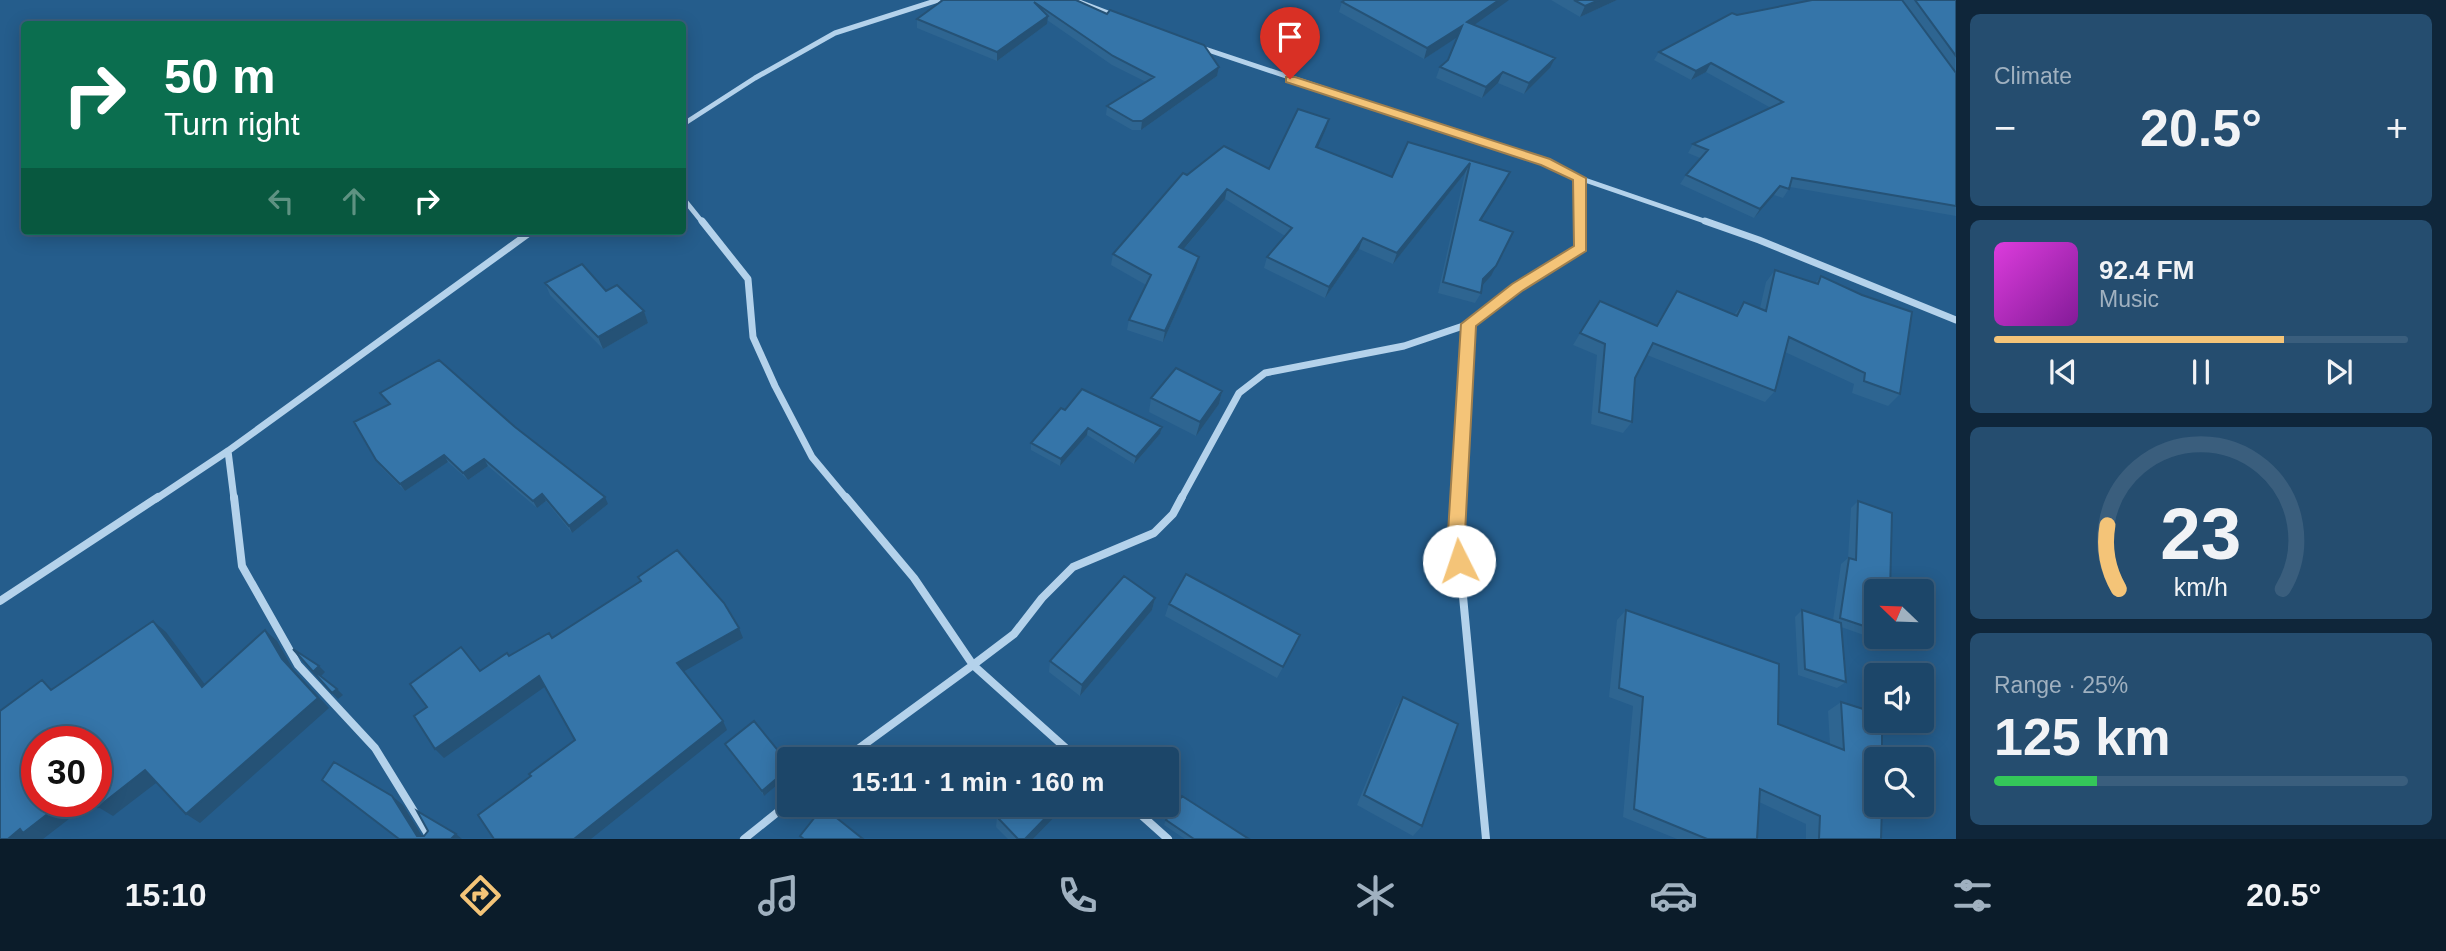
<!DOCTYPE html>
<meta charset="utf-8">
<style>
body{margin:0;font-family:Helvetica,sans-serif;background:#254d6f;color:#f1f3f6;height:100vh;display:flex;flex-direction:column;font-size:26px;white-space:nowrap}
*{box-sizing:border-box;margin:0}
p{font-size:23px;color:#a0b1c0}
.icon{flex:none;width:38px;height:38px;fill:none;stroke:currentColor;stroke-width:2;stroke-linecap:round;stroke-linejoin:round}
.map{position:relative;flex:1;overflow:hidden}
.drawer{display:flex;flex-direction:column;gap:14px;padding:14px;background:#0f263a;width:490px}
.drawer>*{flex:none}
.banner{position:absolute;left:21px;top:21px;width:665px;height:214px;border-radius:7px;box-shadow:0 4px 18px #0003,0 0 0 2px #3a5e7d;background:#0b6e4f;color:#fff;overflow:hidden}
.needle{width:46px;rotate:293deg}
.controls{position:absolute;left:1864px;top:579px;display:grid;gap:14px}
.controls a{display:grid;place-items:center;width:70px;height:70px;border-radius:7px;background:#1c4669;box-shadow:0 4px 18px #0003,0 0 0 2px #3a5e7d;font-size:35px}
.speed{position:absolute;left:21px;top:726px;display:flex;gap:14px;font-size:35px;font-weight:700;text-align:center}
.speed>*{display:grid;place-content:center;width:91px;height:91px;border-radius:50%;background:#1c4669;box-shadow:0 4px 18px #0003,0 0 0 2px #3a5e7d;line-height:1}
.speed .limit{border:10px solid #d22;background:#fff;color:#111}
.pin{position:absolute;display:grid;place-items:center;width:60px;height:60px;color:#fff;margin:-72px -30px;border-radius:50% 50% 50% 0;rotate:-45deg;box-shadow:0 0 7px #0007}
.pin .icon{rotate:45deg}
.me{position:absolute;width:77px;margin:-38px;rotate:356deg;stroke-linejoin:round;filter:drop-shadow(0 0 5px #0008)}
.turn{display:flex;align-items:center;gap:24px;height:147px;padding:0 28px;font-size:32px}
.turn .icon{width:91px;height:91px;stroke-width:2.5}
.turn b{display:block;font-size:49px;line-height:60px}
.lanes{display:flex;align-items:center;height:66px;padding:0 28px;background:#0003;justify-content:center;gap:35px;direction:ltr}
.lanes .off{opacity:.35}
.big{font-size:52px;font-weight:600;line-height:1.1}
.drawer .card{flex:1;display:flex;flex-direction:column;justify-content:center;gap:10px;min-width:0;padding:0 24px;border-radius:10px;background:#254d6f}
.drawer .dial{align-items:center;gap:0}
.dial svg{height:182px;overflow:visible;fill:none;stroke:#3a5e7d;stroke-width:7;stroke-linecap:round;text-anchor:middle}
.dial text{fill:#f1f3f6;stroke:none}
.song{display:flex;align-items:center;gap:21px}
.cover{width:84px;height:84px;border-radius:10px;background:linear-gradient(135deg,hsl(300 70% 55%),hsl(290 70% 35%))}
.played{height:7px;border-radius:4px;background:linear-gradient(90deg,#f4c478 70%,#3a5e7d 70%)}
.keys{display:flex;justify-content:space-around;direction:ltr}
.heat{display:flex;justify-content:space-between;align-items:center;font-size:38px;direction:ltr}
.charge{height:10px;border-radius:5px;background:linear-gradient(90deg,#34c759 25%,#3a5e7d 0)}
.trip{position:absolute;left:777px;top:747px;width:402px;height:70px;border-radius:7px;background:#1c4669;box-shadow:0 4px 18px #0003,0 0 0 2px #3a5e7d;font-weight:600;line-height:70px;text-align:center}
.menu{display:flex;height:112px;justify-content:space-around;align-items:center;background:#0b1c2a;color:#a0b1c0}
.menu .icon{width:49px;height:49px}
.menu .current{color:#f4c478}
.menu b{font-size:32px;color:#f1f3f6}
main{display:flex;flex:1;min-height:0}
.map>svg:first-child{display:block}
.lines{fill:none;stroke-linecap:round;stroke-linejoin:round}
.street-far2{stroke:#b4d2eb;stroke-width:5}
.street-far1{stroke:#b4d2eb;stroke-width:7}
.street{stroke:#b4d2eb;stroke-width:8}
.wall{fill:#2e6591}
.shaded-wall{fill:#255276}
.building{fill:#3575a9;stroke:#255276;stroke-width:2}
.route{fill:#f4c478;stroke:#9f7f4e;stroke-width:2}
</style>
<main>
<div class="map">
<svg width="1956" height="839" viewBox="0 0 1956 839">
<rect width="100%" height="100%" fill="#255d8c"/>
<g class="lines">
<path class="street-far2" d="M1074,0L1116,16
M1199,47L1545,162L1579,178L1710,223
M682,125L755,78L835,33L938,0
M1579,178L1580,223
M682,197L703,223"/>
<path class="street-far1" d="M702,221L748,279L753,337L775,386L812,457L847,499
M1705,221L1759,240L1956,320
M228,451L234,499
M156,499L228,451L532,231
M1181,499L1239,393L1265,373L1404,346L1469,324L1517,288L1581,248L1580,221
M1459,499L1469,324"/>
<path class="street" d="M234,497L242,566L298,665L375,748L431,839
M1459,497L1457,533L1486,839
M0,601L158,497
M843,760L973,665L914,578L846,497
M1079,760L973,665L1014,634L1042,598L1073,567L1154,533L1173,514L1182,497
M1130,805L1168,839
M744,839L789,803"/>
</g>
<path class="wall" d="M942,0H1076L1219,67L1217,76L1141,130H1132L1106,115L1107,106L1146,82L1112,65L1047,20V24L997,61L917,28V19Z
M1551,0H1617L1580,17Z
M1902,0H1956V216L1790,187L1783,198L1774,195L1754,218L1680,184L1686,175L1700,158L1688,153L1693,144L1771,108L1706,72L1691,80L1654,60L1659,52L1737,15Z
M1342,2L1474,25L1550,68L1524,94L1498,83L1482,98L1436,78L1440,67L1448,60L1458,36L1424,59L1339,12Z
M1326,129L1317,148L1392,177L1408,142L1510,172L1505,183L1481,220L1491,276L1482,285L1481,293L1475,303L1438,293L1465,173L1393,264L1359,249L1325,298L1264,268L1267,257L1285,236L1225,199L1184,249L1196,268L1163,342L1127,330L1129,320L1146,285L1111,265L1113,254L1187,175L1269,169Z
M1775,270L1815,283L1821,276L1900,394L1888,406L1852,393L1854,384L1785,352L1775,391L1765,402L1647,355L1635,378L1632,422L1623,433L1591,424L1597,355L1573,345L1600,301L1656,325L1677,291L1734,315L1744,302L1760,308L1766,282Z
M545,283L644,311L648,323L603,349L550,295Z
M1222,391L1219,404L1196,436L1149,412L1151,398Z
M380,393L515,427L608,504L572,533L546,501L537,508L488,466L468,480L448,462L405,491L381,467L376,460L389,404Z
M1065,410L1162,427L1160,434L1134,464L1087,435L1060,466L1031,450V443Z
M1858,501L1876,592V637H1886L1881,641L1841,627L1846,682L1837,688L1798,675L1795,617L1802,610L1833,620L1841,564L1848,558L1851,508Z
M1155,598L1152,610L1080,696L1049,672L1050,661Z
M1169,604L1294,647L1277,678L1165,616Z
M1626,610L1778,724L1830,745L1828,711L1841,702L1881,839H1806V824L1759,802L1757,839H1677L1623,817L1633,706L1609,697L1617,620Z
M1403,697L1422,826L1413,836L1357,805L1396,708Z
M725,744L789,764V775L764,796L728,749Z
M1009,805H1066L1033,839H1008L996,827L997,817Z
M1166,820L1249,839H1185L1164,825Z"/>
<path class="shaded-wall" d="M1499,0H1509L1463,33L1467,22Z
M1599,0H1617L1580,17L1585,6Z
M1048,16L1047,24L997,61V52Z
M1462,26L1459,36L1424,59L1427,48Z
M1555,58L1550,68L1524,94L1529,83Z
M1711,63L1706,72L1691,80L1696,71Z
M1219,67L1217,76L1141,130L1142,121Z
M1503,72L1498,83L1482,98L1486,87Z
M1329,119L1326,129L1313,158L1316,147Z
M1470,163L1465,173L1393,264L1397,253Z
M1510,172L1505,183L1475,230L1480,220Z
M1780,186L1774,195L1754,218L1760,209Z
M1227,189L1225,199L1177,257L1179,247Z
M1513,232L1491,276L1478,290L1483,279Z
M1363,238L1359,249L1325,298L1329,287Z
M1199,257L1196,268L1163,342L1165,331Z
M644,311L648,323L603,349L598,337Z
M1222,391L1219,404L1196,436L1200,422Z
M1162,427L1160,434L1134,464L1136,457Z
M1088,428L1087,435L1060,466L1061,459Z
M444,455L448,462L405,491L400,484Z
M484,459L488,466L468,480L463,473Z
M542,494L546,501L537,508L533,501Z
M605,497L608,504L572,533L569,526Z
M1155,598L1152,610L1080,696L1082,685Z
M153,621L166,632L215,698L202,687Z
M739,628L743,638L681,673L677,663Z
M265,630L277,641L293,669L329,708L200,823L186,814L282,659Z
M319,666L325,672L320,677L314,671Z
M539,676L546,686L444,758L435,749Z
M337,689L343,695L338,699L332,693Z
M723,721L727,730L591,839H574Z
M789,768V775L764,796L762,791Z
M145,770L160,780L113,816L98,807Z
M392,796L403,805L424,839L417,836Z
M63,802H91L43,839H8L20,829Z
M1058,805H1066L1033,839H1025Z
M456,834L462,839H451Z"/>
<path class="building" d="M943,0H1076L1107,14L1110,10L1204,45L1219,67L1142,121H1133L1107,106L1154,77L1113,56L1034,2L1048,16L997,52L917,19Z
M1345,0H1499L1467,22L1555,58L1529,83L1503,72L1486,87L1440,67L1448,60L1462,26L1427,48L1342,2Z
M1574,0H1599L1585,6Z
M1812,0H1902L1956,73V206L1792,178L1789,189L1780,186L1760,209L1686,175L1708,150L1693,144L1783,102L1711,63L1696,71L1659,52L1732,13L1737,15Z
M1915,0H1956V56Z
M1298,109L1329,119L1316,147L1392,177L1408,142L1510,172L1480,220L1513,232L1496,266L1483,279L1481,293L1443,282L1470,163L1397,253L1363,238L1329,287L1267,257L1292,228L1227,189L1179,247L1199,257L1165,331L1129,320L1151,275L1113,254L1183,173L1187,175L1224,146L1269,169Z
M582,264L606,291L617,285L644,311L598,337L545,283Z
M1775,270L1818,284L1821,276L1862,295L1912,312L1900,394L1864,381L1865,373L1789,337L1775,391L1653,343L1635,378L1632,422L1599,412L1605,344L1580,333L1600,301L1657,326L1677,291L1737,316L1744,302L1766,311Z
M439,360L515,427L605,497L569,526L542,494L533,501L484,459L463,473L444,455L400,484L376,460L354,422L390,404L380,393Z
M1176,368L1222,391L1200,422L1151,398Z
M1082,389L1162,427L1136,457L1088,428L1061,459L1031,443L1061,408L1065,410Z
M1858,501L1892,513L1890,592H1876V630L1840,618L1849,558L1856,560Z
M677,550L724,603L739,628L677,663L723,721L574,839H494L478,815L531,776L529,774L575,740L539,676L435,749L414,716L427,707L410,684L461,647L480,671L507,653L509,656L549,633L552,638L641,581L638,577Z
M1186,574L1300,635L1283,667L1169,604Z
M1124,576L1155,598L1082,685L1050,661Z
M1626,610L1779,664L1778,724L1844,750L1841,702L1876,713V721H1882V760H1876V805H1882L1881,839H1819L1820,816L1760,789L1757,839H1707L1634,809L1643,697L1619,688Z
M1802,610L1841,623L1846,682L1805,669Z
M153,621L202,687L265,630L282,659L318,698L186,814L145,770L98,807L94,802H96V742H37V802H63L23,833L20,829L8,839H0V711L42,680L51,690Z
M293,649L319,666L314,671L337,689L332,693Z
M1403,697L1458,724L1422,826L1364,795Z
M754,721L789,764V768L762,791L725,744Z
M1063,750L1073,760H1054Z
M334,762L392,796L417,836H424L428,831L417,811L456,834L451,839H399L322,780Z
M1182,796L1249,839H1194L1166,820Z
M1009,805H1058L1025,839H1018L997,817Z
M823,807L863,839H804L800,836Z"/>
<path class="route" d="M1286,77H1295L1550,159L1586,178V251L1522,291L1476,326L1465,533L1468,561L1465,566L1459,568L1453,566L1448,533L1461,324L1512,284L1574,246L1573,180L1541,165L1286,82Z"/>
</svg>
<div class="controls">
<a><svg class="needle" viewBox="-14 -14 28 28"><path d="M0-13l5 13h-10z" fill="#e53935"/><path d="M0 13l5-13h-10z" fill="#a0b1c0"/></svg></a>
<a><svg class="icon" aria-label="sound" viewBox="0 0 24 24"><path d="M4 9h4l5-4v14l-5-4H4zM17 9q2 3 0 6"/></svg></a>
<a><svg class="icon" aria-label="search" viewBox="0 0 24 24"><circle cx="10" cy="10" r="6"/><path d="M15 15l6 6"/></svg></a>
</div>
<div class="speed"><div class="limit">30</div></div>
<div class="pin" style="left:1290px;top:79px;background:#d93025"><svg class="icon" aria-label="arrive" viewBox="0 0 24 24"><path d="M6 21V4h12l-3 4 3 4H6"/></svg></div>
<svg class="me" style="left:1459px;top:561px" viewBox="-20 -20 40 40"><circle r="19" fill="#fff"/><path d="M0-13L10 11 0 6-10 11z" fill="#f4c478"/></svg>
<div class="trip">15:11 · 1 min · 160 m</div>
<div class="banner">
<div class="turn"><svg class="icon" aria-label="right" viewBox="0 0 24 24"><path d="M7 20v-9h11M14 6l5 5-5 5"/></svg><div><b>50 m</b>Turn right</div></div>
<div class="lanes"><svg class="icon off" aria-label="left" viewBox="0 0 24 24"><path d="M17 20v-9H6M10 6l-5 5 5 5"/></svg><svg class="icon off" aria-label="ahead" viewBox="0 0 24 24"><path d="M12 20V5M6 11l6-6 6 6"/></svg><svg class="icon" aria-label="right" viewBox="0 0 24 24"><path d="M7 20v-9h11M14 6l5 5-5 5"/></svg></div>
</div>
</div>
<section class="drawer">
<div class="card"><p>Climate</p>
<div class="heat"><a>−</a><b class="big">20.5°</b><a>+</a></div>
</div>
<div class="card">
<div class="song"><i class="cover"></i><div><b>92.4 FM</b><p>Music</p></div></div>
<div class="played"></div>
<div class="keys"><svg class="icon" aria-label="previous" viewBox="0 0 24 24"><path d="M18 5L8 12l10 7zM5 5v14"/></svg><svg class="icon" aria-label="pause" viewBox="0 0 24 24"><path d="M8 5v14M16 5v14"/></svg><svg class="icon" aria-label="next" viewBox="0 0 24 24"><path d="M6 5l10 7-10 7zM19 5v14"/></svg></div>
</div>
<div class="card dial"><svg viewBox="0 0 100 80">
<path d="M14 69A42 42 0 1 1 86 69"/>
<path d="M14 69A42 42 0 0 1 9 41" stroke="#f4c478"/>
<text x="50" y="56" font-size="32" font-weight="700">23</text>
<text x="50" y="72" font-size="11">km/h</text>
</svg></div>
<div class="card"><p>Range · 25%</p><b class="big">125 km</b><div class="charge"></div></div>
</section>
</main>
<nav class="menu">
<b>15:10</b>
<svg class="icon current" aria-label="directions" viewBox="0 0 24 24"><path d="M12 3l9 9-9 9-9-9zM9 14v-3h6M13 9l2 2-2 2"/></svg>
<svg class="icon" aria-label="music" viewBox="0 0 24 24"><path d="M9 18V5l10-2v13"/><circle cx="6" cy="18" r="3"/><circle cx="16" cy="16" r="3"/></svg>
<svg class="icon" aria-label="phone" viewBox="0 0 24 24"><path d="M5 4h4l2 5-3 2q2 4 5 5l2-3 5 2v4C11 20 4 13 5 4z"/></svg>
<svg class="icon" aria-label="climate" viewBox="0 0 24 24"><path d="M12 3v18M4 7l16 10M4 17L20 7"/></svg>
<svg class="icon" aria-label="car" viewBox="0 0 24 24"><path d="M5 17H2v-5l4-1 3-4h7l3 4 3 1v5h-3M9 17h6M6 11h13"/><circle cx="7" cy="17" r="2"/><circle cx="17" cy="17" r="2"/></svg>
<svg class="icon" aria-label="filters" viewBox="0 0 24 24"><path d="M4 7h16M4 17h16"/><circle cx="9" cy="7" r="2"/><circle cx="15" cy="17" r="2"/></svg>
<b>20.5°</b>
</nav>
